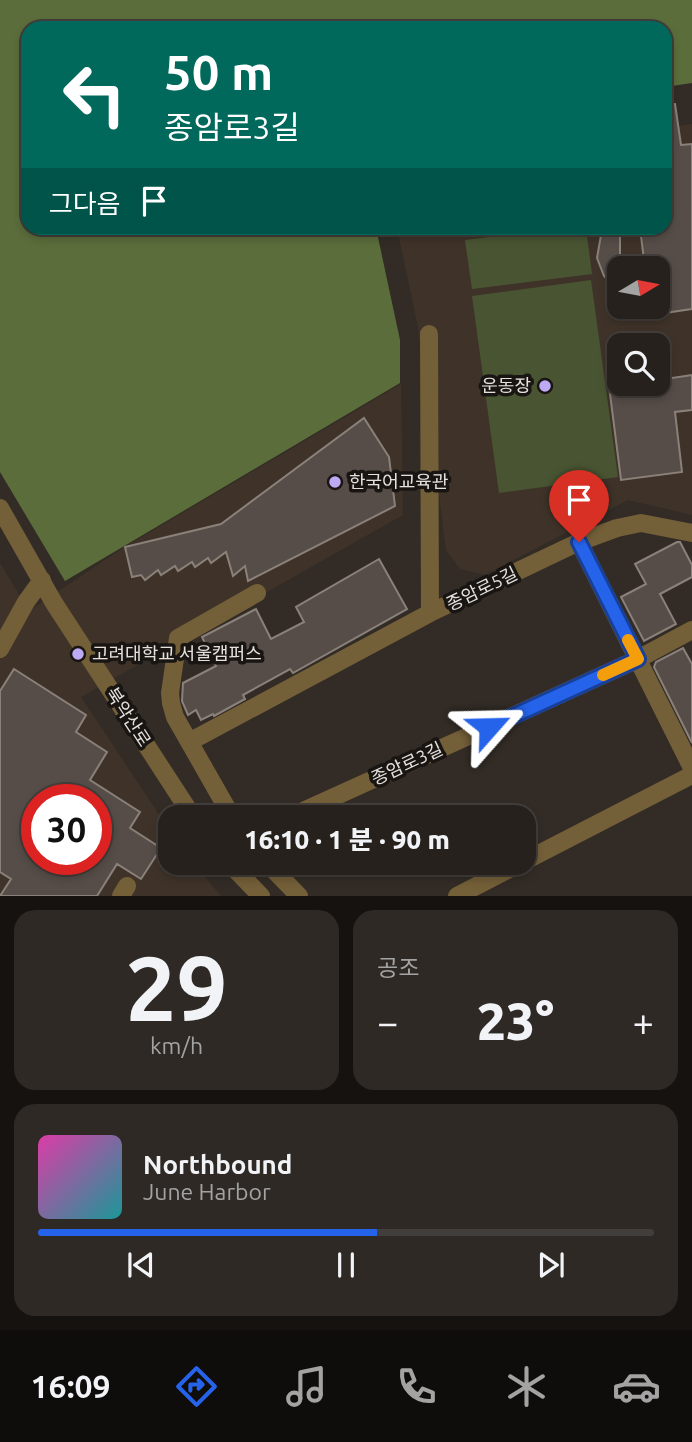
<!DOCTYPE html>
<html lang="ko">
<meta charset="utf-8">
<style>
body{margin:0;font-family:Ubuntu,"Noto Sans KR",sans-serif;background:#2e2925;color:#f1f3f6;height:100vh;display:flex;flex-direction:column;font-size:26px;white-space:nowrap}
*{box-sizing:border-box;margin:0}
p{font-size:23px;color:#a4a3a3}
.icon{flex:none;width:38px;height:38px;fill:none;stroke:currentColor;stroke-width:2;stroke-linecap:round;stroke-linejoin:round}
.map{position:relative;height:896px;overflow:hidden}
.sheet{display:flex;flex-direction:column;gap:14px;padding:14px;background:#15120f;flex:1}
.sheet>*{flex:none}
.banner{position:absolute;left:21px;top:21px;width:651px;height:214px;border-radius:21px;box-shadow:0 4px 10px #0003,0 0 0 2px #423e3b;background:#00695c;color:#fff;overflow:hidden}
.needle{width:46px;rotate:80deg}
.tools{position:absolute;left:607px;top:256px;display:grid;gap:14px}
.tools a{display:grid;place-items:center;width:63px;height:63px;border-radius:14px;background:#26211c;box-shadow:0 4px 10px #0003,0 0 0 2px #423e3b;font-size:35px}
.speed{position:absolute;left:21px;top:784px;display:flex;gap:14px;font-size:35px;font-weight:700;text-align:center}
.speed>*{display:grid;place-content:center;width:91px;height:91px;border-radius:50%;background:#26211c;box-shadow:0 4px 10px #0003,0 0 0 2px #423e3b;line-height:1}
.speed .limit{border:10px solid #d22;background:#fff;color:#111}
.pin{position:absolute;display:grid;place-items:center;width:60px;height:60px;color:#fff;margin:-72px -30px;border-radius:50% 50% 50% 0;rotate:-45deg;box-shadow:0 0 7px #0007}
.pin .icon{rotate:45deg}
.me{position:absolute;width:77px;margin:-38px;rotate:65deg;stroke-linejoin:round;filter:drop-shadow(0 0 5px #0008)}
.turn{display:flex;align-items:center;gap:24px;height:147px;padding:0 28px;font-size:32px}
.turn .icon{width:91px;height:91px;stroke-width:2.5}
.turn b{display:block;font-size:49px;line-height:60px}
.then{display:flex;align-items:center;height:66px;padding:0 28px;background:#0003;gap:14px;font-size:26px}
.big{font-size:52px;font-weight:800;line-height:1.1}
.sheet .widget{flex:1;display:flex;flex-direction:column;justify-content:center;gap:10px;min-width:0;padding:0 24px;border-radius:21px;background:#2e2925}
.sheet .dial{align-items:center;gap:0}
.dial b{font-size:91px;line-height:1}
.song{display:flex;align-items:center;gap:21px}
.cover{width:84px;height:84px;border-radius:10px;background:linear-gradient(135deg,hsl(320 70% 55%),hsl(180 70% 35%))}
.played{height:7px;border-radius:4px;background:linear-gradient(90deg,#2563eb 55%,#423e3b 55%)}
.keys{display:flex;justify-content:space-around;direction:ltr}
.heat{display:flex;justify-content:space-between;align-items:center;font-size:38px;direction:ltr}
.sheet .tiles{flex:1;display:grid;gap:14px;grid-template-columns:1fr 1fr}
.widget:last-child{grid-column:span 2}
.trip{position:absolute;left:158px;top:805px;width:378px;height:70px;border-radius:21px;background:#26211c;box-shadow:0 4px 10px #0003,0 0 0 2px #423e3b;font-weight:800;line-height:70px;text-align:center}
.menu{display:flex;height:112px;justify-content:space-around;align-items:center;background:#0f0d0b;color:#a4a3a3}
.menu .icon{width:49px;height:49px}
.menu .current{color:#2563eb}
.menu b{font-size:32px;color:#f1f3f6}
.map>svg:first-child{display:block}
.built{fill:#3f3329;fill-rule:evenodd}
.green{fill:#495532}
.forest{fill:#5b6d3b}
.building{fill:#564d48;stroke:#8a817a;stroke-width:2;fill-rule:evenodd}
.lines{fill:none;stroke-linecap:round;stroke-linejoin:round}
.minor{stroke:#735f38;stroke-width:18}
.route-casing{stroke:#184099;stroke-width:18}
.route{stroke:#2563eb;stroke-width:12}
.slow{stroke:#f59e0b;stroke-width:12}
.poi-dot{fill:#bea9f4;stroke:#181512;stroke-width:2.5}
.labels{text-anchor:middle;stroke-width:7;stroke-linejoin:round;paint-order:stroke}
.poi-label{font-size:18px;fill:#e6e1dd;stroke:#181512;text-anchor:start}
.street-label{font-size:18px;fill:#e6e1dd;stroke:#181512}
</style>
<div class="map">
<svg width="692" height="896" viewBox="0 0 692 896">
<rect width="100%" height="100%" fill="#332c26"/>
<path class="built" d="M692,124V515L628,500L485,575L460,569L446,550L418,327L397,228H665V128ZM620,268H658V306H620ZM620,345H658V383H620Z
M401,384L403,515L81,697L170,831V863H193L221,896H0V563L29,611L123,548ZM37,800H96V859H37Z"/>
<path class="green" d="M565,228H586L592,274L472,289L465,240Z
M591,280L618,477L499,493L472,296Z"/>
<path class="forest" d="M0,0H692V83L665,87V28H28V228H376L400,340V383L65,581L0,472Z"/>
<path class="building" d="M675,104L681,145L692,144V309L658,314V268H645L640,228H665V105Z
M605,228H620V294L604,276L597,258L601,235Z
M692,375V410L675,412L682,472L621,480L609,386L658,383V380Z
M364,418L389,457L395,506L248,581L245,566L233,576L226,552L211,563L208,558L195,567L192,562L178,571L175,566L161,575L158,570L145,580L141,575L132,577L125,547L221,524Z
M677,542H680L692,565V577L660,594L676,624L644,641L621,597L646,584L635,564Z
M379,559L407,609L293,673L290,669L243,695L245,699L214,716L213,714L201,720L196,710L188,715L182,701L183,683L216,666L202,637L256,609L271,639L304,622L296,607Z
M683,648L692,664V743L654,667L656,662Z
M14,669L86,715L76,732L107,752L90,780L140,812L130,828L161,848L141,879L117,864L97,896H0L11,879L0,872V691ZM37,800H96V859H37Z"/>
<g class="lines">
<path class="minor" d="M429,334L430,613
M0,508L54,603L193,817
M579,542L692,768
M0,649L26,602L42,580
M189,742L430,613L579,542L617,528L641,523L692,533
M232,817L175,717L171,703L170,693L178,638L257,593
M290,817L638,659L692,630
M523,862L692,775
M229,863L261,896
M267,863L299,896
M121,896L127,886
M457,896L521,863"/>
</g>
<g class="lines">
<g class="route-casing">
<path id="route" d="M489,727L638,659L579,542"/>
</g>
<use href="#route" class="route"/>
<path class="slow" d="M603,675L638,659L628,640"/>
</g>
<g class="poi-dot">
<circle cx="545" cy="386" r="7"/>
<circle cx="335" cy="482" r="7"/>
<circle cx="78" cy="654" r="7"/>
</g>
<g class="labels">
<g class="poi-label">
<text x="531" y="392" text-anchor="end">운동장</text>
<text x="349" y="488">한국어교육관</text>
<text x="92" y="660">고려대학교 서울캠퍼스</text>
</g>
<g class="street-label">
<text transform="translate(482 589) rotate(-26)" y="6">종암로5길</text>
<text transform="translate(128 717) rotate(57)" y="6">북악산로</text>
<text transform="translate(407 764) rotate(-25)" y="6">종암로3길</text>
</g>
</g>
</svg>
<div class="tools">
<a><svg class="needle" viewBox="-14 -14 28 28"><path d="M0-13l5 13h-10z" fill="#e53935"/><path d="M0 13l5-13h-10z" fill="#a4a3a3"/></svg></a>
<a><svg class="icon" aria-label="search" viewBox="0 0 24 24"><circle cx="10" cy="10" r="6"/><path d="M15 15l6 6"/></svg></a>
</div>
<div class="speed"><div class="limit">30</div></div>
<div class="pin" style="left:579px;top:542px;background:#d93025"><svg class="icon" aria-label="arrive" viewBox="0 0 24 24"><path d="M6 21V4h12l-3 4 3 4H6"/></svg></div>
<svg class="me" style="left:489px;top:727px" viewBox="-20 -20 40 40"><path d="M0-17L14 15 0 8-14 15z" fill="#2563eb" stroke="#fff" stroke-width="4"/></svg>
<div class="trip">16:10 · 1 분 · 90 m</div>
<div class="banner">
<div class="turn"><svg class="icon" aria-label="left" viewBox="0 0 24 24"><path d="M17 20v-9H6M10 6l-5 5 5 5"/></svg><div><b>50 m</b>종암로3길</div></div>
<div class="then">그다음<svg class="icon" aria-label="arrive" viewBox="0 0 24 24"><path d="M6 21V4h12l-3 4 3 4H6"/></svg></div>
</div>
</div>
<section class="sheet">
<div class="tiles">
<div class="widget dial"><b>29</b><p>km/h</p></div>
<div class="widget"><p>공조</p>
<div class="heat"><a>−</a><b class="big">23°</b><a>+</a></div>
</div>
<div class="widget">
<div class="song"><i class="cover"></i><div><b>Northbound</b><p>June Harbor</p></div></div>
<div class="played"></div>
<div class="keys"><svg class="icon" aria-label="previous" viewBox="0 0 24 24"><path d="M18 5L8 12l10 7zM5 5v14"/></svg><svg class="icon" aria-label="pause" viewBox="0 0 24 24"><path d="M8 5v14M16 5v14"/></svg><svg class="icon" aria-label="next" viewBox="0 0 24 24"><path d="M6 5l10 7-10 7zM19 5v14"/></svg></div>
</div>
</div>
</section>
<nav class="menu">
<b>16:09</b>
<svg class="icon current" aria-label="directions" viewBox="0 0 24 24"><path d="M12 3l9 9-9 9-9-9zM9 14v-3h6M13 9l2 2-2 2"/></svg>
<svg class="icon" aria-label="music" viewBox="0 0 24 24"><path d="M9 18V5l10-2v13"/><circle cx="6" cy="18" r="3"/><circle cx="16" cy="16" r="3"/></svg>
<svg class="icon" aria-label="phone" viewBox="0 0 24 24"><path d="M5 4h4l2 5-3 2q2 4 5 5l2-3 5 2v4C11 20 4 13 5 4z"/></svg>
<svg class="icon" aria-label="climate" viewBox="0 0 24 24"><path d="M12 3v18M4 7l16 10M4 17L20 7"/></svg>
<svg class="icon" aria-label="car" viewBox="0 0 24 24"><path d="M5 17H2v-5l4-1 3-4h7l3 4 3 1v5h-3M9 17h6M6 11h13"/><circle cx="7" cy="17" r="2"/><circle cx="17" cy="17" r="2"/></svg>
</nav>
